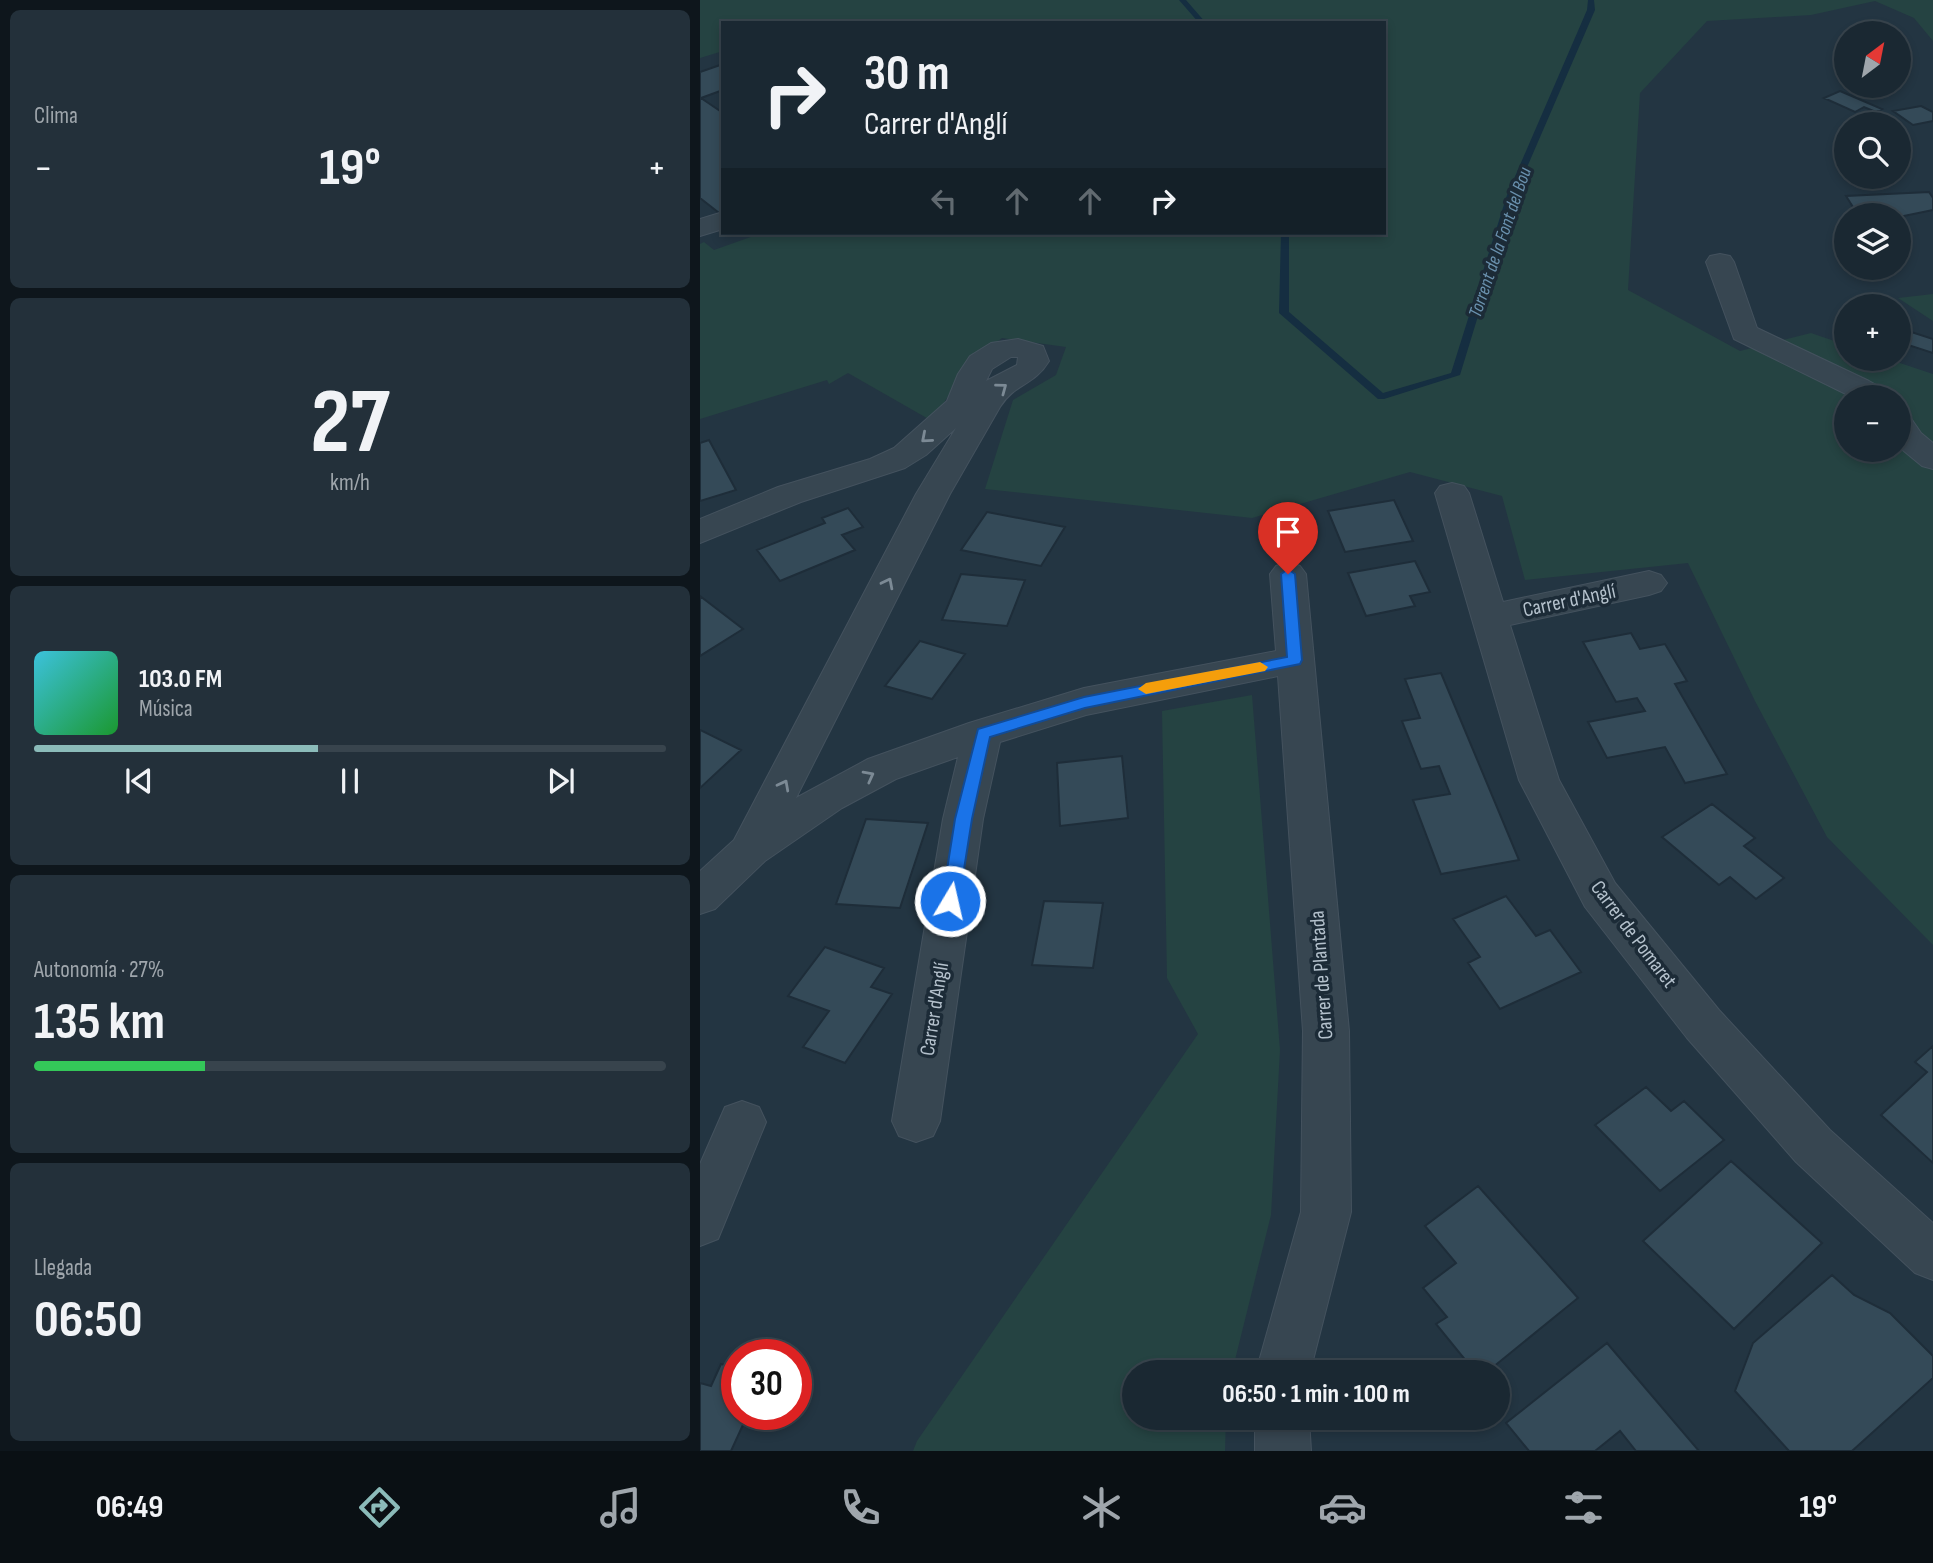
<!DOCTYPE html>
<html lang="es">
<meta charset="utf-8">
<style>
body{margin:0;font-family:"Sofia Sans Condensed",sans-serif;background:#23303a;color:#f1f3f6;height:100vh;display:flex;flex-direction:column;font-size:26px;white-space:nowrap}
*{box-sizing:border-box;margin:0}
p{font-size:23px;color:#9fa6ac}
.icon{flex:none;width:38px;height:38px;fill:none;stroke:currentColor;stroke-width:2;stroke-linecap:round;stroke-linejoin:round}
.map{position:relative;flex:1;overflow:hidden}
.panel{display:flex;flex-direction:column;gap:10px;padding:10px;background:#0e161c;width:700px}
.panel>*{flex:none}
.top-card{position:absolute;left:21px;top:21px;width:665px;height:214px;border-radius:0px;box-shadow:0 4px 10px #0003,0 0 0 2px #38444d;background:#1a2832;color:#f1f3f6;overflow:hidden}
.needle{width:46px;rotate:32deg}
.fabs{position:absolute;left:1134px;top:21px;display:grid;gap:14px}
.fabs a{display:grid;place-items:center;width:77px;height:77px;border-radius:50%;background:#1a2832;box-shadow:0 4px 10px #0003,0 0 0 2px #38444d;font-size:35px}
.speed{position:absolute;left:21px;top:1339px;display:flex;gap:14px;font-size:35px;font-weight:700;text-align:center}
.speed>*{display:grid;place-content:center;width:91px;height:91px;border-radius:50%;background:#1a2832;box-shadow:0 4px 10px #0003,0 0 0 2px #38444d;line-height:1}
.speed .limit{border:10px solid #d22;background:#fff;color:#111}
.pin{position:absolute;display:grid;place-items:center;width:60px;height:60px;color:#fff;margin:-72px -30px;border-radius:50% 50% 50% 0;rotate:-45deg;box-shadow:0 0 7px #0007}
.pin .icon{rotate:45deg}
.me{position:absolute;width:77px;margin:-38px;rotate:9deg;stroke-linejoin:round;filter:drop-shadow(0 0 5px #0008)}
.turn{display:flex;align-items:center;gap:24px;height:147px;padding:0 28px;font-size:32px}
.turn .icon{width:91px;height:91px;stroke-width:2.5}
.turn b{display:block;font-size:49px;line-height:60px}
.lanes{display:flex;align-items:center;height:66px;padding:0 28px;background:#0003;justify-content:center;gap:35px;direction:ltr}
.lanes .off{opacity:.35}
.big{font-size:52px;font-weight:700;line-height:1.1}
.panel .tile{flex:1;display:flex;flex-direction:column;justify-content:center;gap:10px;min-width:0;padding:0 24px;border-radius:10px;background:#23303a}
.panel .dial{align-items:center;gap:0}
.dial b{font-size:91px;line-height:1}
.song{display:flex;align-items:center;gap:21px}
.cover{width:84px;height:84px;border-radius:10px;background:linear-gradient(135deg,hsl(190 70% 55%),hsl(130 70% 35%))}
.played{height:7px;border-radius:4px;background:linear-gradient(90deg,#8bbbb9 45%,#38444d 45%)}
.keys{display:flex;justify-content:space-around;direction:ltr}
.heat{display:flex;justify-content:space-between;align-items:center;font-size:38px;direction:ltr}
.charge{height:10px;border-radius:5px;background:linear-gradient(90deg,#34c759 27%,#38444d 0)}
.trip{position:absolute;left:422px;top:1360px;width:388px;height:70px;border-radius:35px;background:#1a2832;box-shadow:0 4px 10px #0003,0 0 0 2px #38444d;font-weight:700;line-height:70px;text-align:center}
.tabs{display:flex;height:112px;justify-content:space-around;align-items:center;background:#0a1014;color:#9fa6ac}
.tabs .icon{width:49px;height:49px}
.tabs .active{color:#8bbbb9}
.tabs b{font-size:32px;color:#f1f3f6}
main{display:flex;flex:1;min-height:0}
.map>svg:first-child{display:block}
.green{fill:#254342;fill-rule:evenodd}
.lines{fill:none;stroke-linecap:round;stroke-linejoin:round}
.stream{fill:#152e41;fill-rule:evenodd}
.building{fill:#344a58;stroke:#1e2d39;stroke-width:2}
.minor-casing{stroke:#44525e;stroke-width:2}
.minor{fill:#374651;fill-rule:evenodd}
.oneway{stroke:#7c8a95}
.route{fill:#1a73e8;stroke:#114b97;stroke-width:2}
.slow{fill:#f59e0b}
.labels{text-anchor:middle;stroke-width:7;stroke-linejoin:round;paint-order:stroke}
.far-water-label{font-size:19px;font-style:italic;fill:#6a91ae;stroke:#1c2b37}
.street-label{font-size:21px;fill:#b4c1cc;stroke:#1c2b37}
</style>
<main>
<section class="panel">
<div class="tile"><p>Clima</p>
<div class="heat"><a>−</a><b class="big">19°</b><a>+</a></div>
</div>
<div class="tile dial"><b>27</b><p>km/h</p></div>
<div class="tile">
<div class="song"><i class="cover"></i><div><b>103.0 FM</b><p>Música</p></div></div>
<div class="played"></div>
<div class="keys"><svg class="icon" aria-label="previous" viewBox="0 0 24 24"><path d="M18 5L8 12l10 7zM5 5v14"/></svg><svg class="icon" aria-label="pause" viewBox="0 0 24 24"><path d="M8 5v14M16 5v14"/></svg><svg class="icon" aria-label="next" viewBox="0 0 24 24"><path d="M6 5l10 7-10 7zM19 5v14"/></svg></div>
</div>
<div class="tile"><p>Autonomía · 27%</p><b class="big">135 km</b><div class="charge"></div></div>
<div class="tile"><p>Llegada</p><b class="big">06:50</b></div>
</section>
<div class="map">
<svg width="1233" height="1451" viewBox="0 0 1233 1451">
<rect width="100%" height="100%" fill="#233542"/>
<path class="green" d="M0,0H1233V41L1214,18L1175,1L1111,15L1007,21L940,93L928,290L1040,351L1111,333L1146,345V359H1188L1233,374V945L1127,837L1055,701L988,563L825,580L802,496L710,472L552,518L285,489L313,400L356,375L366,347L302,338L271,361L232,421L148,373L129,384L127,380L0,419V244L4,242L14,250L62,233H684V23H23V51L0,58ZM1146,397H1199V450H1146Z
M1233,294V321L1198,298Z
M552,695L580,1050L571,1215L532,1372H434V1418H526L525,1451H213L217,1441L498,1034L467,978L462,711Z"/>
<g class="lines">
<path class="stream" d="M479,0H486L506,23H499Z
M888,0H894L895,10L815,195L760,375L684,399H678L579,313L581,233H589V312L683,393L751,373L807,195L887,10Z"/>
</g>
<path class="building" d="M23,64V90L1,98L23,113V216L0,198V72Z
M1140,91L1182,109L1176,112L1164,107L1155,112L1124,98Z
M1221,106L1233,112V121L1213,125L1193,111Z
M1229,192L1233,198V210L1199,217L1158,215L1146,196Z
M1199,328L1233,339V353L1199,342Z
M9,440L36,490L0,501V443Z
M694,500L713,541L645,552L628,511Z
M148,508L163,527L142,535L155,550L80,581L57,550L125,523L122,518Z
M287,512L365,527L341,566L261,550Z
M715,561L730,592L710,596L715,606L666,616L648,573Z
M261,574L325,580L307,626L242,620Z
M0,596L43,629L0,656Z
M931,633L940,649L965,644L987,681L975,684L1027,774L985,783L965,747L907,758L888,722L945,711L937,698L916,702L883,642Z
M220,641L265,654L232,699L185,686Z
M741,673L819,860L741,874L713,800L750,794L739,766L721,769L702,721L720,718L705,679Z
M0,730L41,750L0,788Z
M422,756L428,818L360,826L357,763Z
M1012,804L1055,838L1044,846L1084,878L1056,899L1030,877L1019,885L962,837Z
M166,819L228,823L200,908L136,904Z
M806,896L836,936L850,930L881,972L800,1009L768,963L780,957L753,919Z
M344,901L403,903L393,968L332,965Z
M125,947L184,968L171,987L192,994L145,1063L103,1047L129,1011L88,996Z
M1233,1046V1163L1181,1115L1227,1072L1215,1062Z
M946,1087L971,1111L984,1101L1024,1140L960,1191L895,1125Z
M1031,1161L1122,1243L1034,1329L943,1241Z
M778,1186L878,1298L787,1372H775L736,1324L747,1317L723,1288L756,1263L725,1226Z
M1132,1275L1154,1295L1190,1313L1233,1356V1378L1152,1451H1089L1035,1391L1053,1343Z
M907,1343L999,1451H936L920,1431L895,1451H829L806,1423Z
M21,1364L37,1368V1414H48L31,1451H0V1383L11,1386Z"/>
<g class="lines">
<g class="minor-casing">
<path id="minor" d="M23,212V229L0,236V219Z
M1020,254L1030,256L1034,262L1057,328L1169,381L1185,390L1189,397H1152L1034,339L1006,262L1010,256Z
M318,339L343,346L349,361C334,386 315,383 300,407L250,494L96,798L168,759L269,723L384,688L576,651L570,574L576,566L588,562L600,566L606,574L649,1031L651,1212L610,1372H556L601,1212L603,1031L578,676L386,715L300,742L283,819L240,1121L233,1136L216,1142L199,1136L192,1121L243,819L258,757L196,779L142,808L65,861L15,909L0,914V871L34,840L216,494L256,428L226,455L205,468L101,502L0,543V519L78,487L170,459L194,448L247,401L258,374L270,356L291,343ZM311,357H318L317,365L286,381L292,369Z
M1199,415L1210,417L1221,433L1233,443V469L1222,466L1199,447Z
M752,483L764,486L769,493L803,602L949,571L961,575L967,583L961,591L949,595L810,625L859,780L915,883L1019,1010L1130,1130L1233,1223V1280L1215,1273L1096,1162L987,1038L885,907L819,780L735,493L740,486Z
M42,1101L59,1107L66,1122L18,1239L0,1246V1164L25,1107Z
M555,1418H609L611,1451H555Z"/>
</g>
<use href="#minor" class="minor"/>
</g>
<defs><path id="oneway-chevron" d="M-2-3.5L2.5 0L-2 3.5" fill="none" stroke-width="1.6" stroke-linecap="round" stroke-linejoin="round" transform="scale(1.75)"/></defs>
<g class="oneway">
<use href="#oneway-chevron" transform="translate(302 388) rotate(-37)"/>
<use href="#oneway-chevron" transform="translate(226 438) rotate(139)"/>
<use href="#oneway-chevron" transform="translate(188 583) rotate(-63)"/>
<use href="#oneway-chevron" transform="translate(169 776) rotate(-28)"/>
<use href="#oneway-chevron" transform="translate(84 785) rotate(-62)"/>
</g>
<path class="route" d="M588,569L595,574L602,660L600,664L385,708L290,737L272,819L259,901L257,906H244L242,901L255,819L278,729L384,697L587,657L581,574Z"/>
<path class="slow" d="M560,662L568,667L565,671L446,694L438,689L446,683Z"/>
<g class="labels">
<g class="far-water-label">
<text transform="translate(799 242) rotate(-71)" y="7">Torrent de la Font del Bou</text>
</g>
<g class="street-label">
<text transform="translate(869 600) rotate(-12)" y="7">Carrer d'Anglí</text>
<text transform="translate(934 934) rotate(53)" y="7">Carrer de Pomaret</text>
<text transform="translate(621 975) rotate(-94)" y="7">Carrer de Plantada</text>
<text transform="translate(234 1009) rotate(-81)" y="7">Carrer d'Anglí</text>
</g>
</g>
</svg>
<div class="fabs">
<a><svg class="needle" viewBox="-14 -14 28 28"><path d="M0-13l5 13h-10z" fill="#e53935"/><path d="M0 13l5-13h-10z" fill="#9fa6ac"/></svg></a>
<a><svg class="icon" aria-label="search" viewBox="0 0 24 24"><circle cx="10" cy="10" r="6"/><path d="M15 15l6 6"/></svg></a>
<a><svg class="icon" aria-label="layers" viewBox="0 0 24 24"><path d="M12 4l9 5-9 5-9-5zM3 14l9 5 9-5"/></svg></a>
<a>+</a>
<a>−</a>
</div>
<div class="speed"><div class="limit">30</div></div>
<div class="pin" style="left:588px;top:574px;background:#d93025"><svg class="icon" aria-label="arrive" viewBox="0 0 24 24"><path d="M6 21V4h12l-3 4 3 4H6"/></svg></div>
<svg class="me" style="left:250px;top:901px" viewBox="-20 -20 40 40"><circle r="17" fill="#1a73e8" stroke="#fff" stroke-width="3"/><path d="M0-11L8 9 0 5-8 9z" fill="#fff"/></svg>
<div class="trip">06:50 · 1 min · 100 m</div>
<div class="top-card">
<div class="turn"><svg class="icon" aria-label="right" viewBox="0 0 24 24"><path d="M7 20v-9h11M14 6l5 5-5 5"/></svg><div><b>30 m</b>Carrer d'Anglí</div></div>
<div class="lanes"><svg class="icon off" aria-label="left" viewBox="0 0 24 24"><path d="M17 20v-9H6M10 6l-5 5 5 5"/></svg><svg class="icon off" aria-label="ahead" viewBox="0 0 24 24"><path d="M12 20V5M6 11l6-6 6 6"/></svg><svg class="icon off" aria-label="ahead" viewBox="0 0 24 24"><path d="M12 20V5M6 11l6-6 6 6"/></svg><svg class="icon" aria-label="right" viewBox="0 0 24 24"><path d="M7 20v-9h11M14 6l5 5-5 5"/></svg></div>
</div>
</div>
</main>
<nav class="tabs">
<b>06:49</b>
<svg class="icon active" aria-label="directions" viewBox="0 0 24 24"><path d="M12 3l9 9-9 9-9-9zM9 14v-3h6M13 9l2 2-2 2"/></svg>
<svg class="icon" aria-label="music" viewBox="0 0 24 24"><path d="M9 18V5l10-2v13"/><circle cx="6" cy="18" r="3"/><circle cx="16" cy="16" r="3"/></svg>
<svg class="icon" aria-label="phone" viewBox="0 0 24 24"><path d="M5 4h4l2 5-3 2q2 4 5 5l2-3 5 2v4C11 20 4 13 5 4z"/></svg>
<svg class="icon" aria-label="climate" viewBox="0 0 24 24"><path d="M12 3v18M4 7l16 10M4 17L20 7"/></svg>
<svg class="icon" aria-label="car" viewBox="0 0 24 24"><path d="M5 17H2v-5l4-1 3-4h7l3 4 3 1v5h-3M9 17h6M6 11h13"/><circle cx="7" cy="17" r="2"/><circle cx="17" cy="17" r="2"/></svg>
<svg class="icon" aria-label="filters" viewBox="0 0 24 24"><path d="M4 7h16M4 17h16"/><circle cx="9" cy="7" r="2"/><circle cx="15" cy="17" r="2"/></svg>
<b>19°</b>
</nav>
